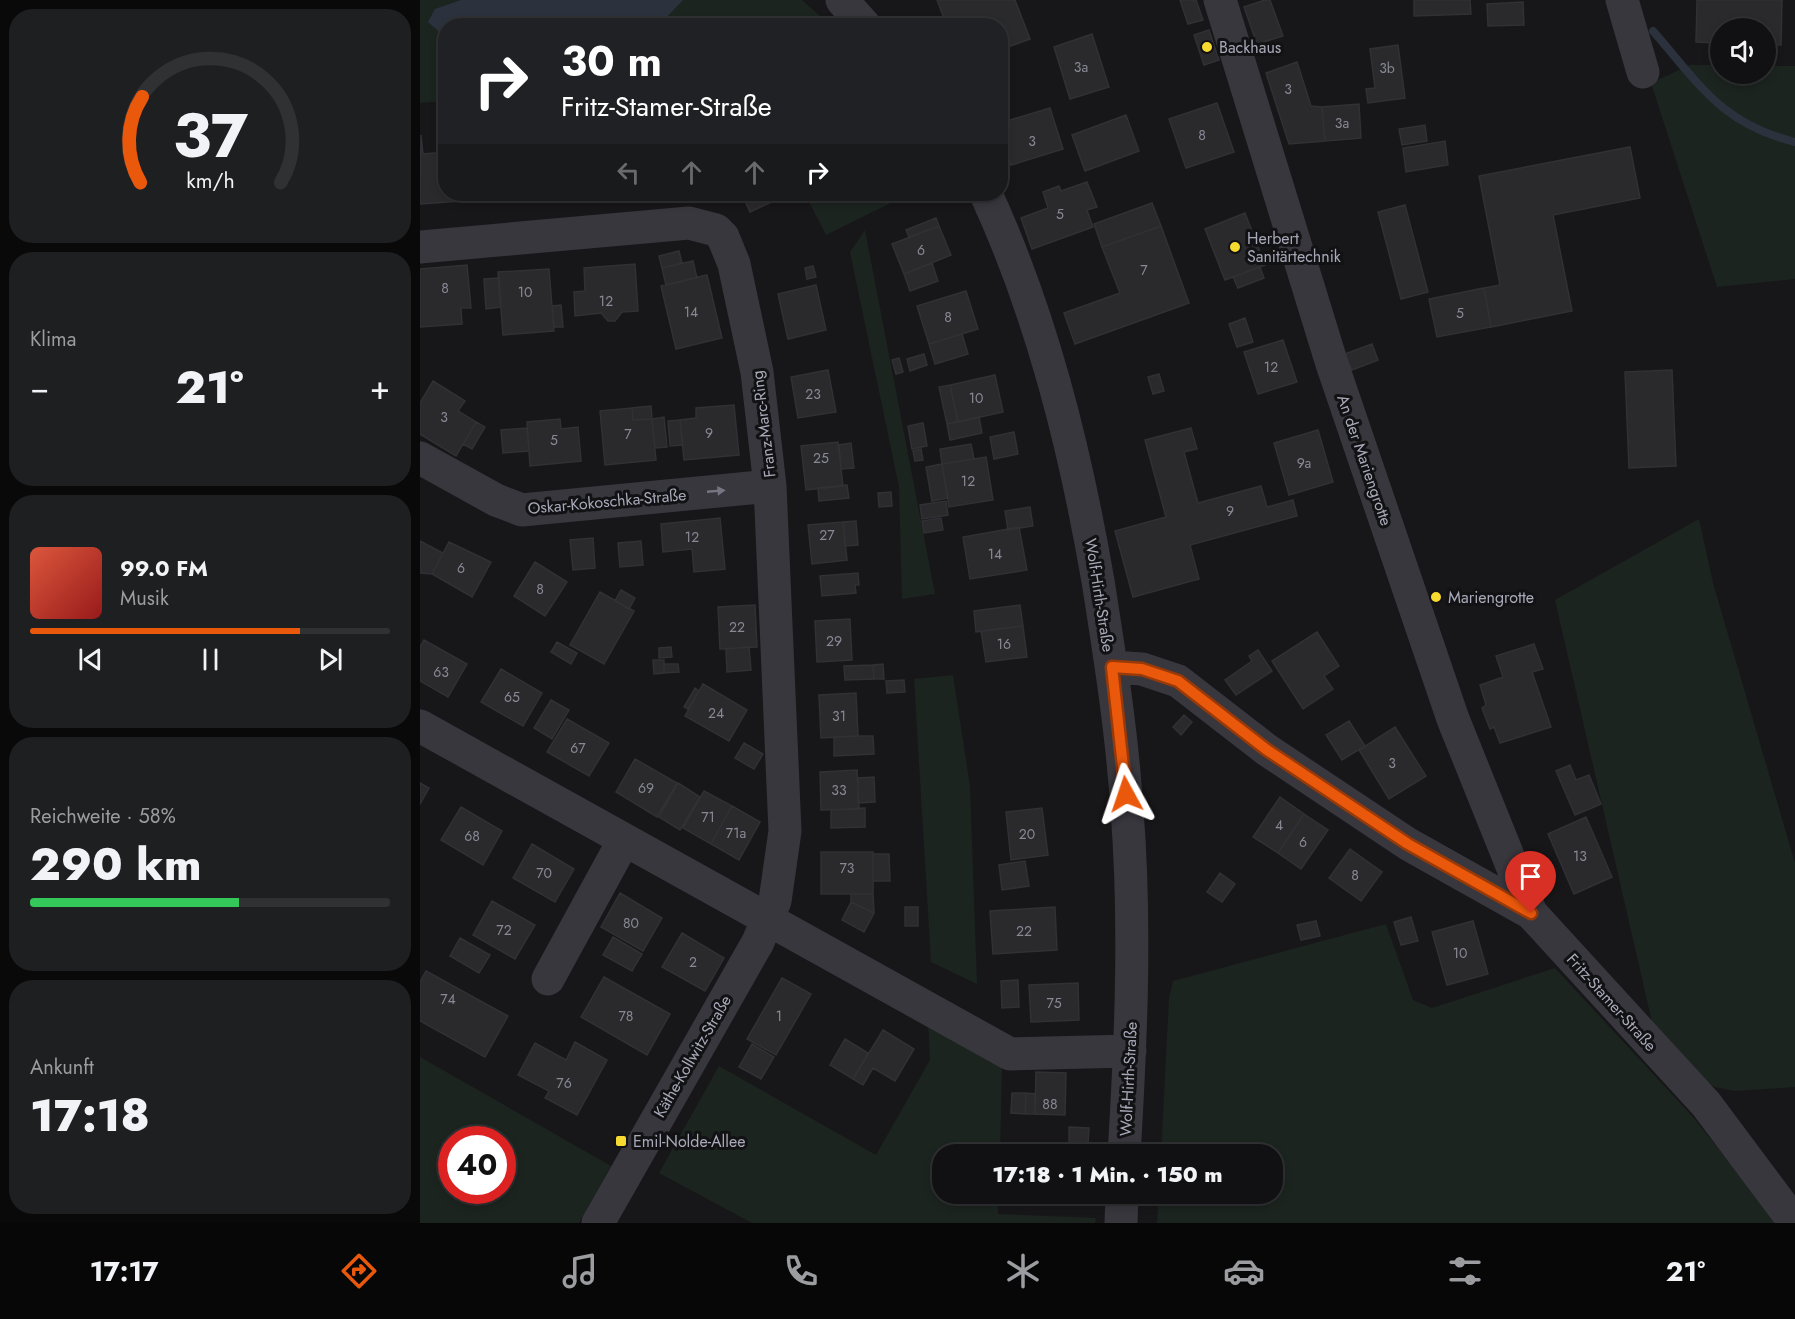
<!DOCTYPE html>
<html lang="de">
<meta charset="utf-8">
<style>
body{margin:0;font-family:Jost,sans-serif;background:#1e1f21;color:#f1f3f6;height:100vh;display:flex;flex-direction:column;font-size:22px;white-space:nowrap}
*{box-sizing:border-box;margin:0}
p{font-size:20px;color:#9c9da0}
.icon{flex:none;width:33px;height:33px;fill:none;stroke:currentColor;stroke-width:2;stroke-linecap:round;stroke-linejoin:round}
.map{position:relative;flex:1;overflow:hidden}
.side{display:flex;flex-direction:column;gap:9px;padding:9px;background:#09090a;width:420px}
.side>*{flex:none}
.hud{position:absolute;left:18px;top:18px;width:570px;height:183px;border-radius:24px;box-shadow:0 3px 9px #0003,0 0 0 2px #303133;background:#202124;color:#fff;overflow:hidden}
.tools{position:absolute;left:1290px;top:18px;display:grid;gap:12px}
.tools a{display:grid;place-items:center;width:66px;height:66px;border-radius:50%;background:#111113;box-shadow:0 3px 9px #0003,0 0 0 2px #303133;font-size:30px}
.speed{position:absolute;left:18px;top:1126px;display:flex;gap:12px;font-size:30px;font-weight:700;text-align:center}
.speed>*{display:grid;place-content:center;width:78px;height:78px;border-radius:50%;background:#111113;box-shadow:0 3px 9px #0003,0 0 0 2px #303133;line-height:1}
.speed .limit{border:9px solid #d22;background:#fff;color:#111}
.pin{position:absolute;display:grid;place-items:center;width:51px;height:51px;color:#fff;margin:-62px -26px;border-radius:50% 50% 50% 0;rotate:-45deg;box-shadow:0 0 6px #0007}
.pin .icon{rotate:45deg}
.me{position:absolute;width:66px;margin:-33px;rotate:355deg;stroke-linejoin:round;filter:drop-shadow(0 0 4px #0008)}
.turn{display:flex;align-items:center;gap:21px;height:126px;padding:0 24px;font-size:27px}
.turn .icon{width:78px;height:78px;stroke-width:2.5}
.turn b{display:block;font-size:42px;line-height:51px}
.lanes{display:flex;align-items:center;height:57px;padding:0 24px;background:#0003;justify-content:center;gap:30px;direction:ltr}
.lanes .off{opacity:.35}
.big{font-size:45px;font-weight:800;line-height:1.1}
.side .card{flex:1;display:flex;flex-direction:column;justify-content:center;gap:9px;min-width:0;padding:0 21px;border-radius:24px;background:#1e1f21}
.side .dial{align-items:center;gap:0}
.dial svg{height:156px;overflow:visible;fill:none;stroke:#303133;stroke-width:7;stroke-linecap:round;text-anchor:middle}
.dial text{fill:#f1f3f6;stroke:none}
.song{display:flex;align-items:center;gap:18px}
.cover{width:72px;height:72px;border-radius:9px;background:linear-gradient(135deg,hsl(10 70% 55%),hsl(0 70% 35%))}
.played{height:6px;border-radius:3px;background:linear-gradient(90deg,#ea580c 75%,#303133 75%)}
.keys{display:flex;justify-content:space-around;direction:ltr}
.heat{display:flex;justify-content:space-between;align-items:center;font-size:33px;direction:ltr}
.charge{height:9px;border-radius:4px;background:linear-gradient(90deg,#34c759 58%,#303133 0)}
.trip{position:absolute;left:512px;top:1144px;width:351px;height:60px;border-radius:24px;background:#111113;box-shadow:0 3px 9px #0003,0 0 0 2px #303133;font-weight:800;line-height:60px;text-align:center}
.dock{display:flex;height:96px;justify-content:space-around;align-items:center;background:#070708;color:#9c9da0}
.dock .icon{width:42px;height:42px}
.dock .current{color:#ea580c}
.dock b{font-size:27px;color:#f1f3f6}
main{display:flex;flex:1;min-height:0}
.map>svg:first-child{display:block}
.green{fill:#1c241f;fill-rule:evenodd}
.water{fill:#2c323d}
.lines{fill:none;stroke-linecap:round;stroke-linejoin:round}
.stream{stroke:#2c323d;stroke-width:8}
.building{fill:#2a2a2d;stroke:#313035;stroke-width:1.5}
.minor{stroke:#38373e;stroke-width:33}
.oneway{fill:#767682}
.route-casing{stroke:#983908;stroke-width:15}
.route{stroke:#ea580c;stroke-width:10}
.poi-dot{fill:#f7da30;stroke:#121214;stroke-width:2}
.labels{text-anchor:middle;stroke-width:6;stroke-linejoin:round;paint-order:stroke}
.number-label{font-size:14px;fill:#888995}
.poi-label{font-size:16px;fill:#a8aab9;stroke:#121214;text-anchor:start}
.street-label{font-size:16px;fill:#a8aab9;stroke:#121214}
</style>
<main>
<section class="side">
<div class="card dial"><svg viewBox="0 0 100 80">
<path d="M14 69A42 42 0 1 1 86 69"/>
<path d="M14 69A42 42 0 0 1 15 25" stroke="#ea580c"/>
<text x="50" y="56" font-size="32" font-weight="700">37</text>
<text x="50" y="72" font-size="11">km/h</text>
</svg></div>
<div class="card"><p>Klima</p>
<div class="heat"><a>−</a><b class="big">21°</b><a>+</a></div>
</div>
<div class="card">
<div class="song"><i class="cover"></i><div><b>99.0 FM</b><p>Musik</p></div></div>
<div class="played"></div>
<div class="keys"><svg class="icon" aria-label="previous" viewBox="0 0 24 24"><path d="M18 5L8 12l10 7zM5 5v14"/></svg><svg class="icon" aria-label="pause" viewBox="0 0 24 24"><path d="M8 5v14M16 5v14"/></svg><svg class="icon" aria-label="next" viewBox="0 0 24 24"><path d="M6 5l10 7-10 7zM19 5v14"/></svg></div>
</div>
<div class="card"><p>Reichweite · 58%</p><b class="big">290 km</b><div class="charge"></div></div>
<div class="card"><p>Ankunft</p><b class="big">17:18</b></div>
</section>
<div class="map">
<svg width="1375" height="1223" viewBox="0 0 1375 1223">
<rect width="100%" height="100%" fill="#171719"/>
<path class="green" d="M0,0H382L410,25L26,26L25,101L0,103Z
M1270,65H1300V74H1346V66H1375V279L1297,287L1231,83Z
M385,194H489L406,235Z
M445,230L515,594L482,599L479,487L430,252Z
M1279,519L1293,583L1375,863V1087L1315,1091L1295,1087L1281,1078L1232,1022L1135,600Z
M533,675L550,786L557,984L511,962L494,679Z
M966,924L993,1000L1012,1008L1135,968L1273,1117L1358,1223H737L739,1194H852V1155H741L749,998L753,981Z
M508,1021L582,1068L580,1155H522V1194H578V1214L676,1218L675,1223H332L239,1173L299,1066L456,1155L510,1060Z
M0,1057L191,1166L159,1223H0ZM32,1140H82V1191H32Z"/>
<path class="water" d="M41,0H263L242,22L236,25L26,26L25,37L8,22L15,9Z"/>
<g class="lines">
<path class="stream" d="M1233,31C1280,85 1302,124 1375,142"/>
</g>
<path class="building" d="M517,0H595L610,39L580,50V26H527Z
M760,0H776L783,20L768,24Z
M845,0H850L863,36L837,44L824,7Z
M994,0H1050L1051,14L994,16Z
M1277,0H1362L1361,45L1346,44V28H1300V43L1276,42Z
M1103,2L1104,25L1068,26L1067,4Z
M789,30L799,60L784,65L774,35Z
M672,34L689,87L650,99L634,47Z
M978,45L985,98L948,103L946,89L955,88L950,49Z
M877,62L891,106L902,107L905,141L869,144L846,73Z
M797,103L814,152L766,168L749,119Z
M939,104L941,138L905,141L902,107Z
M630,108L643,149L591,165L580,132V123Z
M706,115L719,151L665,171L652,135Z
M1005,125L1007,141L982,145L979,129Z
M1,135L3,154L26,152V194H55V200L0,204Z
M1025,141L1028,165L986,172L983,148Z
M1210,147L1220,198L1133,215L1152,311L1071,327L1064,288L1080,285L1059,176Z
M667,182L677,207L667,210L673,227L612,249L601,218L628,208L623,192L639,186L641,191Z
M91,194H120V200L91,201Z
M120,194H150V199L121,200Z
M322,194H353L356,200L330,212Z
M732,203L741,226L682,247L674,224Z
M985,205L1008,292L981,299L958,212Z
M825,213L845,265L805,280L785,229Z
M516,218L519,226L489,237L486,230Z
M519,226L531,255L484,274L472,244Z
M741,226L769,303L655,344L644,313L700,293L682,247Z
M259,251L262,263L242,268L239,256Z
M273,261L277,278L246,285L242,268Z
M512,263L518,281L490,291L484,274Z
M215,264L218,311L202,312L195,321H188L181,313L155,316L154,292L165,291L164,268Z
M47,265L51,308H41L42,324L0,327V269Z
M393,266L396,277L387,279L385,268Z
M840,267L844,278L818,288L813,277Z
M129,269L134,331L83,335L78,272Z
M287,275L302,338L256,349L241,286Z
M79,278L81,307L66,309L64,279Z
M396,285L406,330L368,339L358,294Z
M1064,288L1071,327L1017,337L1009,299Z
M546,291L558,329L509,344L497,306Z
M141,305L143,327H134L132,306Z
M825,318L833,342L817,347L809,324Z
M542,334L548,354L515,364L509,344Z
M863,340L877,382L838,394L824,352Z
M952,344L958,360L932,370L925,354Z
M504,354L507,365L490,371L487,359Z
M479,358L483,372L476,374L472,360Z
M408,370L416,412L378,418L371,377Z
M1252,370L1256,466L1209,468L1205,372Z
M739,374L744,391L733,394L728,377Z
M575,375L583,412L538,422L530,385Z
M13,381L45,401L38,411L56,422L36,456L0,434V403Z
M530,385L538,422L527,424L519,387Z
M314,405L319,455L264,460L260,420L276,418V408Z
M231,406L232,419L213,420L212,408Z
M212,408L213,420L232,419L236,460L185,465L180,411Z
M244,417L247,447L235,448L232,419Z
M559,417L562,433L530,440L527,424Z
M140,419L141,429L158,427L161,461L110,466L107,422Z
M260,420L263,445L250,446L248,421Z
M56,422L65,427L52,449L43,444Z
M503,423L507,446L492,449L488,426Z
M107,428L109,451L83,453L81,430Z
M771,428L777,449L764,452L778,503L841,486L847,507L873,500L877,516L770,545L779,579L713,597L695,531L746,517L725,440Z
M898,430L913,482L869,495L854,443Z
M594,432L598,454L574,459L570,437Z
M418,442L423,486L386,490L381,446Z
M431,443L434,468L421,469L419,445Z
M551,444L554,459L522,464L520,449Z
M501,449L503,460L495,461L493,451Z
M566,457L573,500L529,507L522,464Z
M522,464L528,498L512,501L506,467Z
M427,485L429,498L399,501L398,488Z
M471,492L472,506L459,507L458,493Z
M526,501L528,515L502,519L500,505Z
M610,507L613,526L588,530L585,511Z
M300,518L305,569L274,572L272,549L243,552L241,524Z
M521,518L523,530L504,533L502,521Z
M436,521L438,545L425,546L423,522Z
M423,522L427,560L392,564L388,525Z
M599,527L607,570L550,579L543,537Z
M173,538L175,568L153,570L150,540Z
M0,541L23,553L12,574L0,573Z
M221,541L223,565L200,567L198,543Z
M29,542L71,562L52,597L12,574Z
M115,562L147,582L125,616L94,596Z
M438,573L439,585H435L436,593L402,596L400,576Z
M201,590L215,598L209,609L195,601Z
M180,592L214,611L184,664L150,645Z
M335,605L337,647L300,649L298,607Z
M600,605L603,626L556,632L554,611Z
M430,619L432,660L397,662L395,621Z
M603,626L607,657L566,662L561,631Z
M897,632L919,666L904,676L913,689L883,709L852,661Z
M4,640L47,664L28,697L0,681V647Z
M137,642L157,653L151,664L131,652Z
M1114,644L1123,669L1112,672L1131,727L1080,743L1074,727L1070,729L1062,708L1066,705L1060,685L1083,677L1076,656Z
M251,647L252,657L239,658V648Z
M329,647L331,670L307,672L306,649Z
M838,650L852,671L816,695L805,680L832,661L829,656Z
M233,660H244V673L234,674Z
M244,664H258L259,672L244,673Z
M463,664L464,679H454L453,665Z
M453,665L454,679L425,680L424,666Z
M81,669L122,693L103,726L61,702Z
M484,680L485,692L467,693L466,681Z
M283,684L327,710L309,741L265,716Z
M275,688L279,691L268,709L264,707Z
M436,693L438,736L401,738L399,695Z
M131,700L149,710L132,739L114,728Z
M764,715L772,722L761,735L753,727Z
M147,719L189,743L169,776L127,752Z
M929,721L945,746L922,760L906,735Z
M975,727L1006,776L969,799L939,750Z
M438,736H453L454,754L414,756V737Z
M324,743L343,754L334,769L315,758Z
M215,759L257,783L237,817L196,792Z
M1150,765L1156,780L1169,775L1181,804L1155,815L1136,771Z
M437,770L439,809L401,810L400,772Z
M454,777L455,802L438,803V778Z
M0,783L9,788L0,804Z
M258,783L280,797L260,830L239,817Z
M284,791L312,806L291,844L263,828Z
M860,797L884,814L858,853L833,837Z
M312,806L340,822L319,860L291,844Z
M41,807L82,831L63,865L21,840Z
M445,808V827L411,828V810Z
M622,808L628,855L591,860L586,812Z
M884,814L908,830L881,869L858,853Z
M1166,817L1192,877L1154,894L1128,834Z
M112,844L154,869L135,902L93,878Z
M930,849L962,872L941,901L909,878Z
M401,852H453V894H401Z
M453,854H469L470,881H453Z
M605,861L609,886L582,890L579,865Z
M800,873L815,884L802,902L787,892Z
M200,893L242,918L223,951L181,927Z
M431,894H453L454,913L431,902Z
M72,901L115,925L95,959L53,935Z
M431,902L454,913L444,932L422,920Z
M485,907H498V926H485Z
M635,907L637,950L573,954L570,911Z
M991,917L998,941L981,945L974,922Z
M896,921L900,936L881,940L877,925Z
M1053,921L1068,974L1027,985L1012,932Z
M262,933L304,958L285,991L242,967Z
M193,937L222,954L212,971L183,955Z
M40,938L70,955L59,973L30,956Z
M6,971L88,1016L65,1057L0,1021V982Z
M184,977L250,1014L227,1055L161,1017Z
M362,978L391,994L356,1055L327,1039Z
M598,980L599,1007L582,1008L581,981Z
M658,983L659,1020L611,1022L609,985Z
M463,1030L494,1049L475,1081L453,1068L443,1085L433,1079Z
M425,1039L448,1053L433,1079L410,1065Z
M155,1042L187,1060L157,1115L125,1098L129,1091L98,1075L115,1043L146,1060Z
M332,1044L354,1057L341,1079L319,1067Z
M616,1072L646,1073L645,1115L615,1114Z
M592,1093H606L605,1114L591,1113Z
M606,1093L615,1094V1114H605Z
M649,1127L669,1128L668,1144L649,1143Z
M613,1143L643,1144V1155H613Z"/>
<g class="lines">
<path class="minor" d="M422,0L445,26
M800,0L912,364L1033,719L1111,913
M1202,0L1223,72
M566,194C622,316 655,448 678,581C690,657 702,733 707,810C716,925 711,1040 704,1155
M0,247L269,223L296,230L303,237L314,264L337,372L350,486L365,831L355,901L338,942L178,1223
M0,458L76,500L102,510L350,486
M692,667L722,669L758,681L847,750L988,844L1111,913L1286,1104L1375,1223
M0,726L590,1054L710,1051
M128,979L204,840
M701,1223L702,1194"/>
</g>
<defs><path id="oneway-solid" d="M-6-.8H1V-3.2L6.5 0L1 3.2V.8H-6Z" transform="scale(1.5)"/></defs>
<use class="oneway" href="#oneway-solid" transform="translate(296 491) rotate(-5)"/>
<g class="lines">
<g class="route-casing">
<path id="route" d="M706,794L692,667L722,669L758,681L847,750L988,844L1111,913"/>
</g>
<use href="#route" class="route"/>
</g>
<g class="poi-dot">
<circle cx="787" cy="47" r="6"/>
<circle cx="815" cy="247" r="6"/>
<circle cx="1016" cy="597" r="6"/>
<rect x="195" y="1135" width="12" height="12" rx="3"/>
</g>
<g class="labels">
<g class="number-label">
<text x="661" y="72">3a</text>
<text x="967" y="73">3b</text>
<text x="868" y="94">3</text>
<text x="922" y="128">3a</text>
<text x="782" y="140">8</text>
<text x="612" y="146">3</text>
<text x="640" y="219">5</text>
<text x="501" y="255">6</text>
<text x="724" y="275">7</text>
<text x="25" y="293">8</text>
<text x="105" y="297">10</text>
<text x="186" y="306">12</text>
<text x="271" y="317">14</text>
<text x="1040" y="318">5</text>
<text x="528" y="322">8</text>
<text x="851" y="372">12</text>
<text x="393" y="399">23</text>
<text x="556" y="403">10</text>
<text x="24" y="422">3</text>
<text x="289" y="438">9</text>
<text x="208" y="439">7</text>
<text x="134" y="445">5</text>
<text x="401" y="463">25</text>
<text x="884" y="468">9a</text>
<text x="548" y="486">12</text>
<text x="810" y="516">9</text>
<text x="407" y="540">27</text>
<text x="272" y="542">12</text>
<text x="575" y="559">14</text>
<text x="41" y="573">6</text>
<text x="120" y="594">8</text>
<text x="317" y="632">22</text>
<text x="414" y="646">29</text>
<text x="584" y="649">16</text>
<text x="21" y="677">63</text>
<text x="92" y="702">65</text>
<text x="296" y="718">24</text>
<text x="419" y="721">31</text>
<text x="158" y="753">67</text>
<text x="972" y="768">3</text>
<text x="226" y="793">69</text>
<text x="419" y="795">33</text>
<text x="288" y="822">71</text>
<text x="859" y="830">4</text>
<text x="316" y="838">71a</text>
<text x="607" y="839">20</text>
<text x="52" y="841">68</text>
<text x="883" y="847">6</text>
<text x="1160" y="861">13</text>
<text x="427" y="873">73</text>
<text x="124" y="878">70</text>
<text x="935" y="880">8</text>
<text x="211" y="928">80</text>
<text x="84" y="935">72</text>
<text x="604" y="936">22</text>
<text x="1040" y="958">10</text>
<text x="273" y="967">2</text>
<text x="28" y="1004">74</text>
<text x="634" y="1008">75</text>
<text x="206" y="1021">78</text>
<text x="359" y="1021">1</text>
<text x="144" y="1088">76</text>
<text x="630" y="1109">88</text>
</g>
<g class="poi-label">
<text x="799" y="53">Backhaus</text>
<text x="827" y="244">Herbert<tspan x="827" dy="18">Sanitärtechnik</tspan></text>
<text x="1028" y="603">Mariengrotte</text>
<text x="213" y="1147">Emil-Nolde-Allee</text>
</g>
<g class="street-label">
<text transform="translate(343 424) rotate(-97)" y="6">Franz-Marc-Ring</text>
<text transform="translate(945 460) rotate(71)" y="6">An der Mariengrotte</text>
<text transform="translate(187 501) rotate(-5)" y="6">Oskar-Kokoschka-Straße</text>
<text transform="translate(680 595) rotate(81)" y="6">Wolf-Hirth-Straße</text>
<text transform="translate(1192 1002) rotate(48)" y="6">Fritz-Stamer-Straße</text>
<text transform="translate(272 1056) rotate(-60)" y="6">Käthe-Kollwitz-Straße</text>
<text transform="translate(708 1079) rotate(-87)" y="6">Wolf-Hirth-Straße</text>
</g>
</g>
</svg>
<div class="tools">
<a><svg class="icon" aria-label="sound" viewBox="0 0 24 24"><path d="M4 9h4l5-4v14l-5-4H4zM17 9q2 3 0 6"/></svg></a>
</div>
<div class="speed"><div class="limit">40</div></div>
<div class="pin" style="left:1111px;top:913px;background:#d93025"><svg class="icon" aria-label="arrive" viewBox="0 0 24 24"><path d="M6 21V4h12l-3 4 3 4H6"/></svg></div>
<svg class="me" style="left:706px;top:794px" viewBox="-20 -20 40 40"><path d="M0-17L14 15 0 8-14 15z" fill="#ea580c" stroke="#fff" stroke-width="4"/></svg>
<div class="trip">17:18 · 1 Min. · 150 m</div>
<div class="hud">
<div class="turn"><svg class="icon" aria-label="right" viewBox="0 0 24 24"><path d="M7 20v-9h11M14 6l5 5-5 5"/></svg><div><b>30 m</b>Fritz-Stamer-Straße</div></div>
<div class="lanes"><svg class="icon off" aria-label="left" viewBox="0 0 24 24"><path d="M17 20v-9H6M10 6l-5 5 5 5"/></svg><svg class="icon off" aria-label="ahead" viewBox="0 0 24 24"><path d="M12 20V5M6 11l6-6 6 6"/></svg><svg class="icon off" aria-label="ahead" viewBox="0 0 24 24"><path d="M12 20V5M6 11l6-6 6 6"/></svg><svg class="icon" aria-label="right" viewBox="0 0 24 24"><path d="M7 20v-9h11M14 6l5 5-5 5"/></svg></div>
</div>
</div>
</main>
<nav class="dock">
<b>17:17</b>
<svg class="icon current" aria-label="directions" viewBox="0 0 24 24"><path d="M12 3l9 9-9 9-9-9zM9 14v-3h6M13 9l2 2-2 2"/></svg>
<svg class="icon" aria-label="music" viewBox="0 0 24 24"><path d="M9 18V5l10-2v13"/><circle cx="6" cy="18" r="3"/><circle cx="16" cy="16" r="3"/></svg>
<svg class="icon" aria-label="phone" viewBox="0 0 24 24"><path d="M5 4h4l2 5-3 2q2 4 5 5l2-3 5 2v4C11 20 4 13 5 4z"/></svg>
<svg class="icon" aria-label="climate" viewBox="0 0 24 24"><path d="M12 3v18M4 7l16 10M4 17L20 7"/></svg>
<svg class="icon" aria-label="car" viewBox="0 0 24 24"><path d="M5 17H2v-5l4-1 3-4h7l3 4 3 1v5h-3M9 17h6M6 11h13"/><circle cx="7" cy="17" r="2"/><circle cx="17" cy="17" r="2"/></svg>
<svg class="icon" aria-label="filters" viewBox="0 0 24 24"><path d="M4 7h16M4 17h16"/><circle cx="9" cy="7" r="2"/><circle cx="15" cy="17" r="2"/></svg>
<b>21°</b>
</nav>
